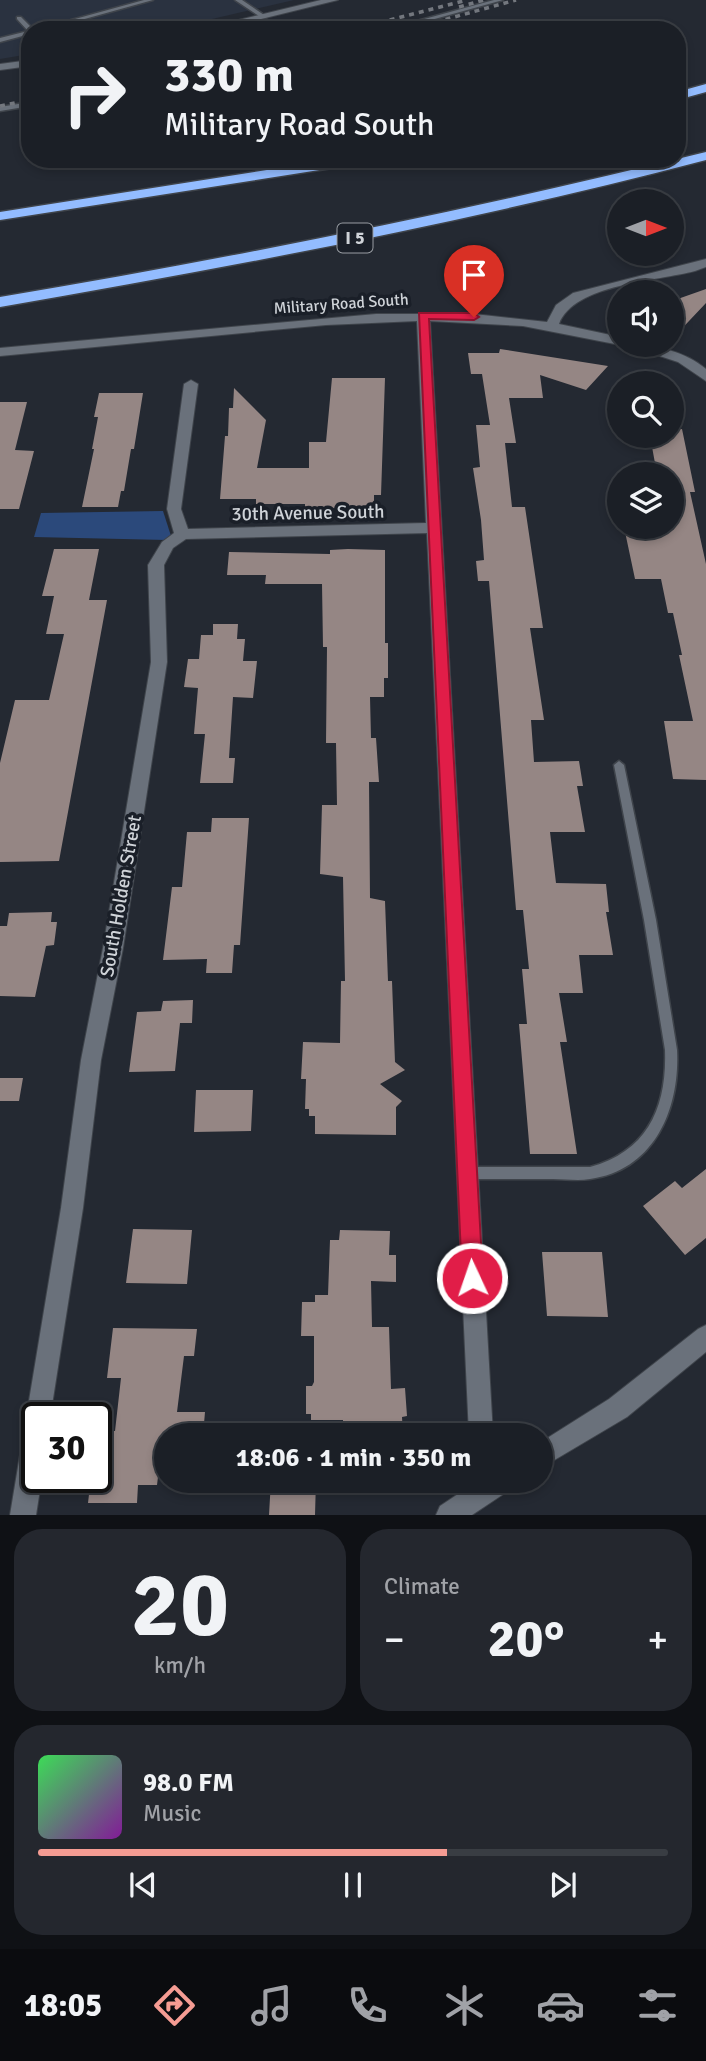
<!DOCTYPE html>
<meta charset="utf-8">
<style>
body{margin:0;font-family:Signika,sans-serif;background:#24272e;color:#f1f3f6;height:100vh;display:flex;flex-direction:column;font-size:26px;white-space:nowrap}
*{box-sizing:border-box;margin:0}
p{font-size:23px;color:#a0a2a7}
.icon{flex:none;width:38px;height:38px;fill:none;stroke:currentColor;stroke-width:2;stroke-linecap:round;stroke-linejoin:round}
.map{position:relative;height:1515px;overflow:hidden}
.panel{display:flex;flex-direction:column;gap:14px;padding:14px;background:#0f1115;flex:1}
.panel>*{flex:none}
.top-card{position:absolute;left:21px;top:21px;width:665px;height:147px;border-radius:28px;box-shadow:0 4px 10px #0003,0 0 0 2px #393d43;background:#1b1f26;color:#f1f3f6;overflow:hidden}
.needle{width:46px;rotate:90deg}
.controls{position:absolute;left:607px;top:189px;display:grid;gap:14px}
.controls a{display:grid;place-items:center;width:77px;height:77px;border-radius:50%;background:#1b1f26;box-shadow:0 4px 10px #0003,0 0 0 2px #393d43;font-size:35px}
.speed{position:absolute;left:21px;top:1402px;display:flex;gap:14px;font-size:35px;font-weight:700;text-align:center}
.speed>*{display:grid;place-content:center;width:91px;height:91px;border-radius:50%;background:#1b1f26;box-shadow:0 4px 10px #0003,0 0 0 2px #393d43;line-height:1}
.speed .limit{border:4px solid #111;border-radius:10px;background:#fff;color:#111}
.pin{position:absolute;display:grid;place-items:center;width:60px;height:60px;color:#fff;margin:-72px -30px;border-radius:50% 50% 50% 0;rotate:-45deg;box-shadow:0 0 7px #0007}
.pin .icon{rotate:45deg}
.me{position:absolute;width:77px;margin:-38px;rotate:357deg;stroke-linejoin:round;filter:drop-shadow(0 0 5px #0008)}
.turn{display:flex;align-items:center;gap:24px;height:147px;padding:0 28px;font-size:32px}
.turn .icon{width:91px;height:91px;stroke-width:2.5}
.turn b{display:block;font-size:49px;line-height:60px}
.big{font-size:52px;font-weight:800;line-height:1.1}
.panel .tile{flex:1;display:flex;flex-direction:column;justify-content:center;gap:10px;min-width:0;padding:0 24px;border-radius:28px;background:#24272e}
.panel .dial{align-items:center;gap:0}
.dial b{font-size:91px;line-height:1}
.song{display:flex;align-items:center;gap:21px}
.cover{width:84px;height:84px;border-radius:10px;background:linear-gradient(135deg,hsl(130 70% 55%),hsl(290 70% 35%))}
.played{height:7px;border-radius:4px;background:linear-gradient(90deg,#f59c93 65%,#393d43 65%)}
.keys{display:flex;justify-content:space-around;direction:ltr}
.heat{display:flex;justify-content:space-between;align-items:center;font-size:38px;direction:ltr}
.panel .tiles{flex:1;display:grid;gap:14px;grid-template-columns:1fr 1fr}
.tile:last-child{grid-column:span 2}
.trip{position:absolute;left:154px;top:1423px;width:399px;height:70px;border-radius:35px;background:#1b1f26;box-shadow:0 4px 10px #0003,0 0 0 2px #393d43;font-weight:800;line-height:70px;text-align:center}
.tab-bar{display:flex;height:112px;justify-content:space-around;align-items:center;background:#0b0c0f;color:#a0a2a7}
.tab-bar .icon{width:49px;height:49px}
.tab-bar .current{color:#f59c93}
.tab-bar b{font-size:32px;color:#f1f3f6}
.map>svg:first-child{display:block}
.built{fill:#2a3240}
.green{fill:#2b497b}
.building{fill:#958684}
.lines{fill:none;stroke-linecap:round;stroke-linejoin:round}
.service-casing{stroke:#3f444b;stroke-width:3}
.minor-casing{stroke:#3f444b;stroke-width:2}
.secondary-casing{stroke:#3f444b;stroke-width:2}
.motorway-casing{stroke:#3f444b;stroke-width:3}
.service{fill:#6a717b;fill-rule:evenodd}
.minor{fill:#6a717b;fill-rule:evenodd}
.secondary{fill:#6a717b;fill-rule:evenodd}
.motorway{fill:#93bcff;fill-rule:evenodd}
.rail{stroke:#73777e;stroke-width:3.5;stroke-dasharray:5 5;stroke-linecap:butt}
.route{fill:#e11d48;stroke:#92132f;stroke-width:2}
.labels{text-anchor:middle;stroke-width:7;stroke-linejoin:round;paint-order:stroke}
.far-street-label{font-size:16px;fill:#cfd3d8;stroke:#1a1f28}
.shield{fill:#1a1f28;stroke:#999da3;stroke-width:2}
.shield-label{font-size:18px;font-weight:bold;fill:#cfd3d8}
.street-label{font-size:19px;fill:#cfd3d8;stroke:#1a1f28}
</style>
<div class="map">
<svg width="706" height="1515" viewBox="0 0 706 1515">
<rect width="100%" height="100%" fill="#242932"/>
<path class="built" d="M0,0H294L165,30H30V54L0,59Z"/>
<path class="green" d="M163,511L171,536L167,540L34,537L41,513Z"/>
<path class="building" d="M706,289V303L672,339V301Z
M500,349L608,366L586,390L540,375L543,398H509L516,443H505L512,507H525L543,628H530L544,720H531L534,762L579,761L583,786H577L585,832H550L556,883L606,884L609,912H606L613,955H579L583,993H559L567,1042H560L577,1154H530L519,1024H527L522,969H529L523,910H516L489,581H478L476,561L484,560L481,520L473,468L480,467L476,425H490L482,374H471L468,353H499Z
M332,378H385L381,495H374V507L305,509V504H256V499H220L225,436H228L229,408H233L234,388L266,420L257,468H309V442H326Z
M99,393H143L134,449H131L124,491H121L118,507H82L94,449H92L98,417H94Z
M0,402H27L15,450L34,451L19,509H0Z
M682,429L695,492H690L706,564V780L673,779L664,721H693L679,655H682L673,613H668L661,579H635L624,527H672V474H657L650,436H672V430Z
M54,549H99L89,600H107L59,861L0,862V763L15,700H49L64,634H46L54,596H42Z
M348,549L385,550V643H388V678H384V697H370L371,738H376L379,782H369L370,898L385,901L388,981H392L395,1062L405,1070L380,1084L402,1101L396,1107V1135L315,1134V1116H309V1109H305L306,1079H301L303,1042L340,1043L341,981H345L343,877L320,874L322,805H337L336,743H326L327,647H323L322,584H265L266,575H227L229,552L330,554V550Z
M213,624H238L237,639H245L243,661H257L253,698L233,697L229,758H235L233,783H200L205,734H194L198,688L184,687L188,659H199L201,635H213Z
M212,818H249L240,945H234L232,973H206L207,959L163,960L172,887H182L187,832H211Z
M52,912L51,922H57L54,945L46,946L35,997L0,996V926H7L9,913Z
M193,1000L192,1023H180L175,1071L129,1072L137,1012L161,1011L163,1001Z
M0,1078H23L19,1101H0Z
M196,1090H253L251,1131L194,1132Z
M706,1169V1238L685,1255L643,1206L675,1181L682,1188Z
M133,1229L192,1230L187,1284L126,1283Z
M340,1230L390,1231L389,1255H396V1282L371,1281L372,1327H389L391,1389L405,1388L407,1416L402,1417L403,1435H343V1420H311V1414H306V1386H312L314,1382V1336H301L302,1302H315V1295H328L330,1240H339Z
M542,1252H602L608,1317L547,1316Z
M113,1328L197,1329L194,1356H184L177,1412H205L203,1435H166L164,1469H159L157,1485H138L137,1503H88L91,1477H96V1431H115L121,1378H107Z
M271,1480H316L315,1515H269Z"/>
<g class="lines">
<g class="service-casing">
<path id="service" d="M144,0H153L45,30H35Z
M235,0H242L267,17L262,18Z
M494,0H503L395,30H384Z
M17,17H21L34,30H30V34L0,42V38L28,31L17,19Z
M30,102V106L0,111V107Z
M619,761L624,765L656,920L677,1050C680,1108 655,1170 590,1179C578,1181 565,1179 553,1179C524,1179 496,1179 467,1179L462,1177L460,1173L462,1169L467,1167H590C648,1151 667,1107 665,1050L644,920L614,765Z"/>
</g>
<g class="minor-casing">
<path id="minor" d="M706,259V267L695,271C658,281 574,284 559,324L620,337V345L523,326L430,321L493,1435H469L427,533L186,539L173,548L164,565L167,662L123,948L101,1060L83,1208L50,1418H37V1477H42L36,1515H10L61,1208L81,1060L103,948L151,662L148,565L162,542L174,533L167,509L184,384L191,380L198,384L181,509L188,529L426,523L417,321L326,325L0,356V348L376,314H474L547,322L556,305L573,293Z
M626,345C654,344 685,351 706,369V381L678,362Z"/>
</g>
<g class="secondary-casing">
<path id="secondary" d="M321,0H338L216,30H197Z
M30,60V66L0,70V64Z
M706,1325V1352L627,1417L541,1468V1442L609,1399L698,1329Z
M479,1480H514L511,1489L472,1515H436L440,1506Z"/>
</g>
<g class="motorway-casing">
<path id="motorway" d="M706,84V92L677,100V92Z
M706,152V160C473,221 237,266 0,307V297C237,257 472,210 706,152Z
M337,159H370L364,163L0,220V212Z"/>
</g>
<use href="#service" class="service"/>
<use href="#minor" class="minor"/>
<use href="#secondary" class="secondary"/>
<use href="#motorway" class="motorway"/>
<path class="rail" d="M459,7L484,0
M351,30L467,0
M407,30L516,0
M0,106L30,100"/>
</g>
<path class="route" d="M419,313H474L479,317L474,320L429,319L483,1278L480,1285L472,1288L465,1285L462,1278Z"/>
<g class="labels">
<g class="far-street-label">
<text transform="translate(341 303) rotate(-4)" y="6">Military Road South</text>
</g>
<rect class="shield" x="337.5" y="223.5" width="35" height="29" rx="5"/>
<g class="shield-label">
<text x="355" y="244">I 5</text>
</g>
<g class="street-label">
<text transform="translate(308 512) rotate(-1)" y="7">30th Avenue South</text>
<text transform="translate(120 896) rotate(-80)" y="7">South Holden Street</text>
</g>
</g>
</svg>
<div class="controls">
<a><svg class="needle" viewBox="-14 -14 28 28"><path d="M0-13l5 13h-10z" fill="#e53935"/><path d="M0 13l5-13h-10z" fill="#a0a2a7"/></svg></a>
<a><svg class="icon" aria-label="sound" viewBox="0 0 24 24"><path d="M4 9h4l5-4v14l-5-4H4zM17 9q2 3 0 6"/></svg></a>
<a><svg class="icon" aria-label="search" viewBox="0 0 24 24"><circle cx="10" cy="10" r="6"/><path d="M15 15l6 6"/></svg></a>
<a><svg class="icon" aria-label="layers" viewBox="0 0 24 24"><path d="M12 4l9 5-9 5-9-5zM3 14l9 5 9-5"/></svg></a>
</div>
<div class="speed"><div class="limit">30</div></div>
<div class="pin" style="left:474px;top:317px;background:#d93025"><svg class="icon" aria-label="arrive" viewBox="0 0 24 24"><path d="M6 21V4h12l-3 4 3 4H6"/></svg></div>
<svg class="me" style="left:472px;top:1278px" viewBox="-20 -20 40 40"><circle r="17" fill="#e11d48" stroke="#fff" stroke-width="3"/><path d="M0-11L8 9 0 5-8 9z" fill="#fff"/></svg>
<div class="trip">18:06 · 1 min · 350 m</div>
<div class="top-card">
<div class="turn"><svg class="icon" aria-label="right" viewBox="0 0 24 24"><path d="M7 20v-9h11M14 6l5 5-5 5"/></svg><div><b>330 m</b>Military Road South</div></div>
</div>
</div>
<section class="panel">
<div class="tiles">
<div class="tile dial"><b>20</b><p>km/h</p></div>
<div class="tile"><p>Climate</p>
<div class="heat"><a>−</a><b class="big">20°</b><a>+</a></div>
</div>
<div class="tile">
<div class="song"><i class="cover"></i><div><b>98.0 FM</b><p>Music</p></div></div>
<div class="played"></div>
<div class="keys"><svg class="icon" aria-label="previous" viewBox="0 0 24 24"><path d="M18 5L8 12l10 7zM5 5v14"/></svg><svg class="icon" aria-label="pause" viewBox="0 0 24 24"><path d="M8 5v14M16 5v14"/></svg><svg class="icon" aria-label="next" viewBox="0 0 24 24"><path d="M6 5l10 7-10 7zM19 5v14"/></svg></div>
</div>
</div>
</section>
<nav class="tab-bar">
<b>18:05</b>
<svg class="icon current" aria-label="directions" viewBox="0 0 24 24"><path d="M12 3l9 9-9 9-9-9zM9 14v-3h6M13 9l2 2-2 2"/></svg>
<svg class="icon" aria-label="music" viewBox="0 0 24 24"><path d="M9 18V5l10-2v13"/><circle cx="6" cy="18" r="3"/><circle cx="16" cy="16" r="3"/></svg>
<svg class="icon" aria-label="phone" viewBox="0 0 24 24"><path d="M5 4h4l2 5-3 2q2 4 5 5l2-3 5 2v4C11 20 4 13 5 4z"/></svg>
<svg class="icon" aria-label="climate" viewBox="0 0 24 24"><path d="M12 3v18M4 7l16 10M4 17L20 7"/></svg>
<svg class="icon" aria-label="car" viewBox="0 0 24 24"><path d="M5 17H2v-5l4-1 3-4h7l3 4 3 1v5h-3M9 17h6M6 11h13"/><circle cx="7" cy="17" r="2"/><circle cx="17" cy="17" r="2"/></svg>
<svg class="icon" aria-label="filters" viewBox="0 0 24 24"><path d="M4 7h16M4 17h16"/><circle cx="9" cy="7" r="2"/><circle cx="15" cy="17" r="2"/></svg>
</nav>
